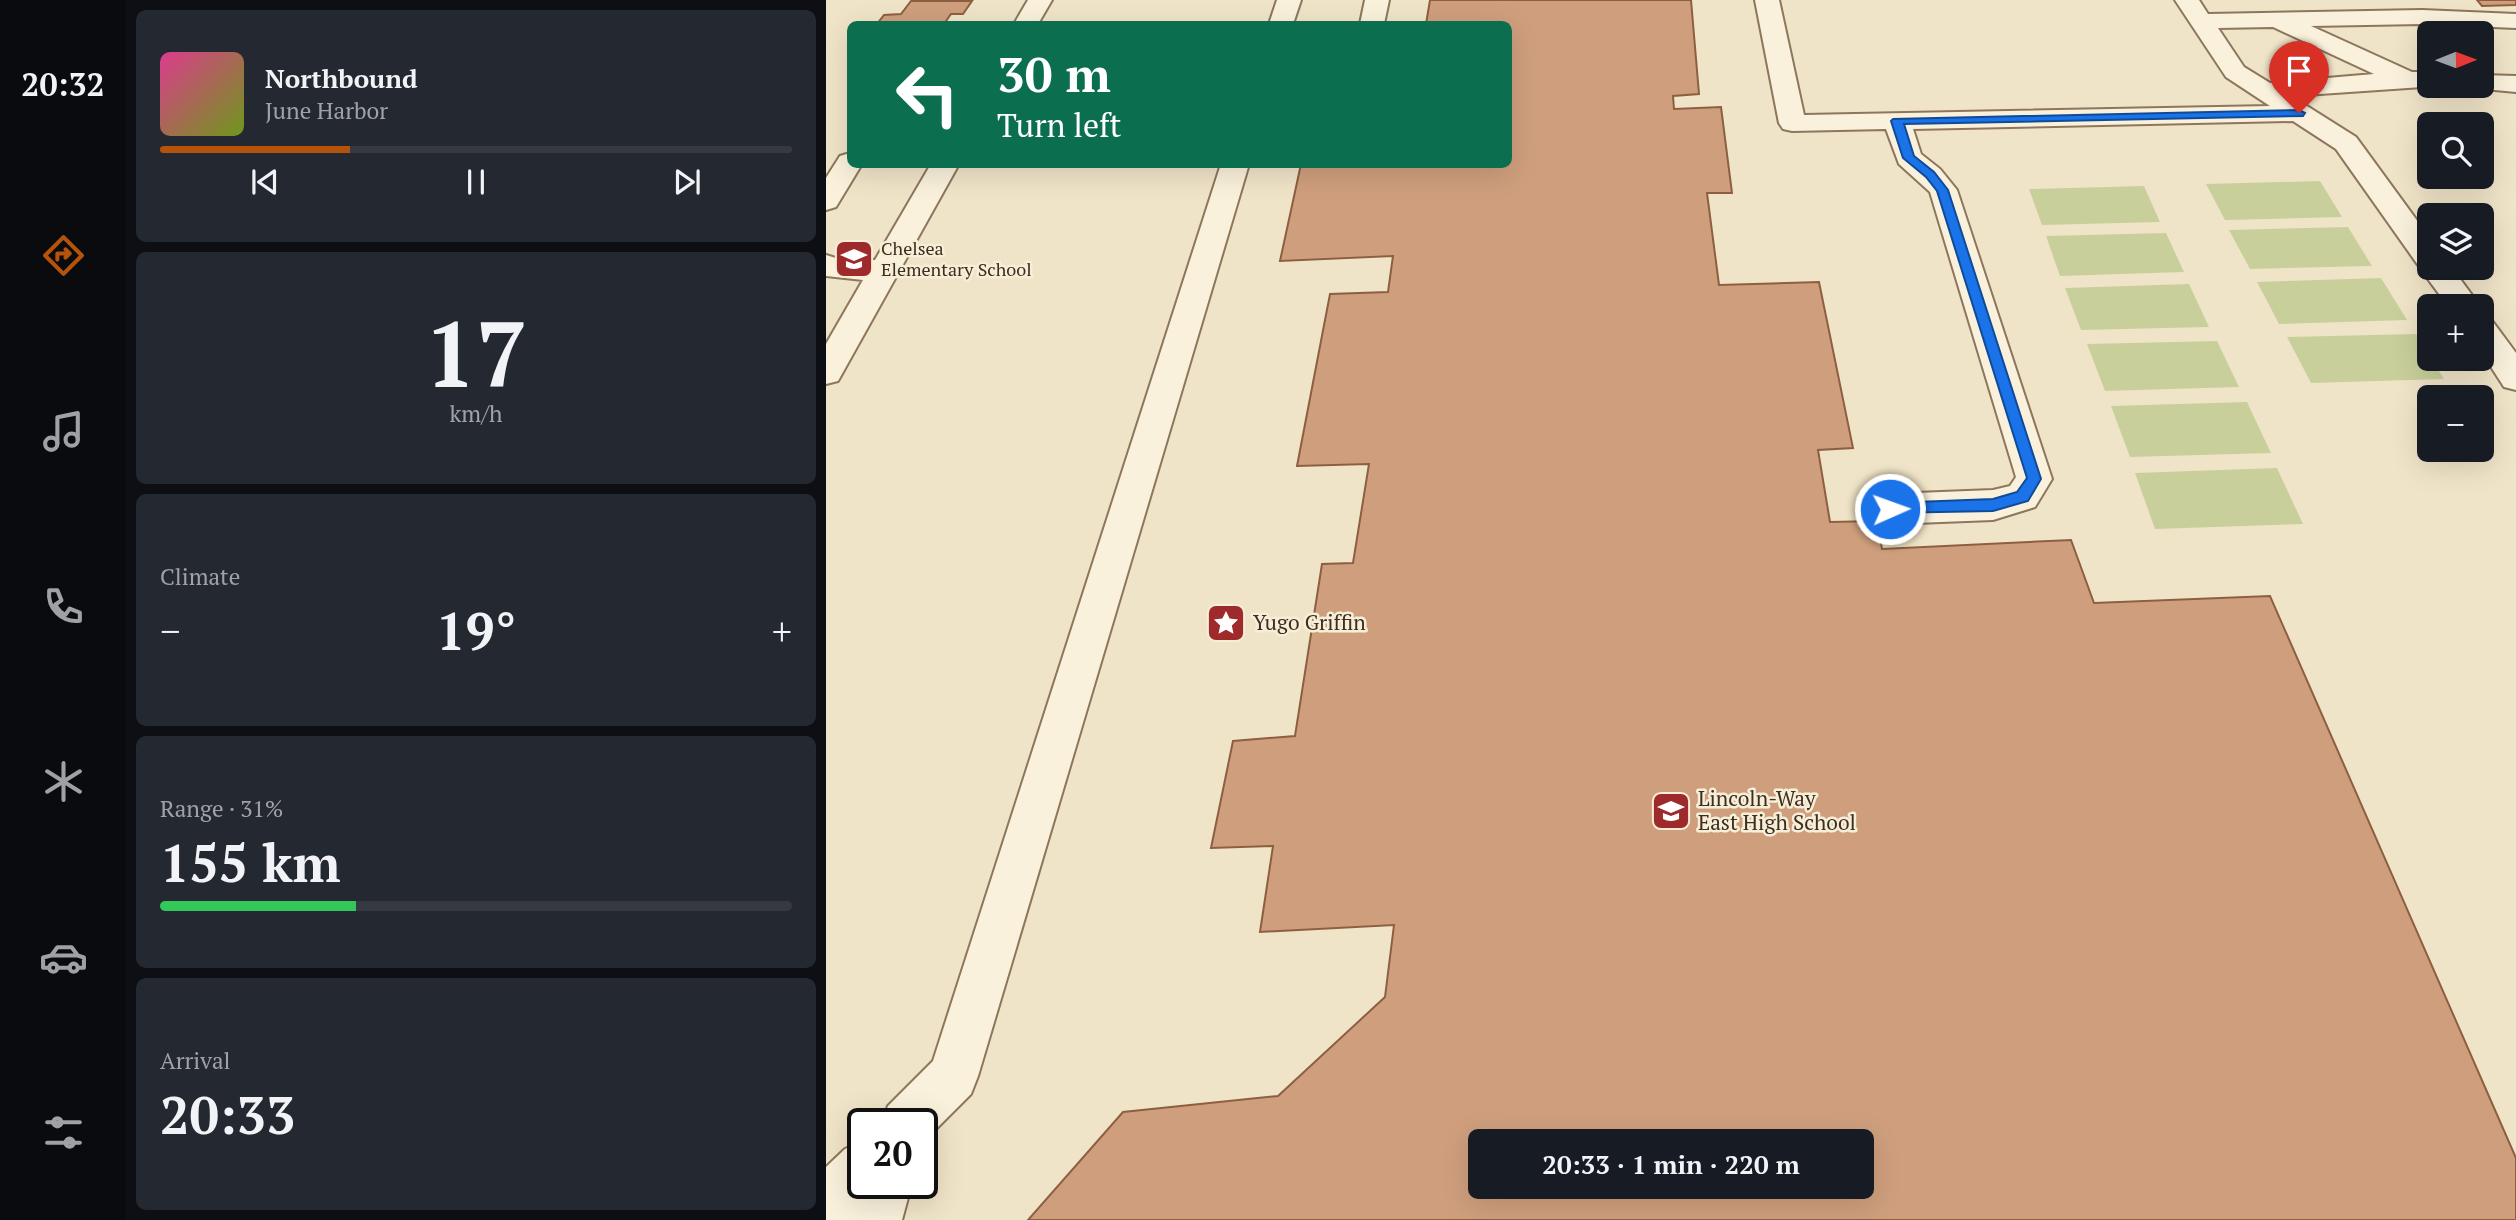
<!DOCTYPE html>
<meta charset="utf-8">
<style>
body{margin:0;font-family:"PT Serif",serif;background:#242831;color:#f1f3f6;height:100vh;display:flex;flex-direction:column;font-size:26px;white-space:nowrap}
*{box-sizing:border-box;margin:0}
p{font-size:23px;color:#9ea1a6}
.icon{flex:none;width:38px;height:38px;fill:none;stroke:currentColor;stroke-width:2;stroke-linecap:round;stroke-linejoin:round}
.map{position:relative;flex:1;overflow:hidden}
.panel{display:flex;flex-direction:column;gap:10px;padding:10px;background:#0d0f14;width:700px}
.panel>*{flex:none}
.hud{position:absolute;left:21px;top:21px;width:665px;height:147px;border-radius:10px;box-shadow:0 7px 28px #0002;background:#0b6e4f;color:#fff;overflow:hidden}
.needle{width:46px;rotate:89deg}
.tools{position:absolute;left:1591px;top:21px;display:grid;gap:14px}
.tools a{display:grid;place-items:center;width:77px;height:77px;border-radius:10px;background:#171b24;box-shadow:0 7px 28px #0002;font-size:35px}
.speed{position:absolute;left:21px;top:1108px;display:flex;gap:14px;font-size:35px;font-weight:700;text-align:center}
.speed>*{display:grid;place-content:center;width:91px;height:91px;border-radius:50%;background:#171b24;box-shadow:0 7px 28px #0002;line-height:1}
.speed .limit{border:4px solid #111;border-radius:10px;background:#fff;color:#111}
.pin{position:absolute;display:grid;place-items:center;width:60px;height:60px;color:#fff;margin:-72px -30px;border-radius:50% 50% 50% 0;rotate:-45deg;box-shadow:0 0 7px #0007}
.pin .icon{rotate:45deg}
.me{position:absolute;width:77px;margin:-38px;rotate:88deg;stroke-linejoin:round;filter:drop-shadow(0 0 5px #0008)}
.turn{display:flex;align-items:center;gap:24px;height:147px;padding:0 35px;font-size:32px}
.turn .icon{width:91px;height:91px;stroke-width:2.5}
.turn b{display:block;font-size:49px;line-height:60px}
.big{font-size:52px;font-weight:800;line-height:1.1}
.panel .card{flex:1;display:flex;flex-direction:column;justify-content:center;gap:10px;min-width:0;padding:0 24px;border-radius:10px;background:#242831}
.panel .dial{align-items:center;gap:0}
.dial b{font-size:91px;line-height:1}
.song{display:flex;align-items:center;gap:21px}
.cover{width:84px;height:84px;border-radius:10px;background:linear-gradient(135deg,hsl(330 70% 55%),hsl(80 70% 35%))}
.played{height:7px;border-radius:4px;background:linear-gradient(90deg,#b45309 30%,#363941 30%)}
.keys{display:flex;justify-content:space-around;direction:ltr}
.heat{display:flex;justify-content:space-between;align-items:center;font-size:38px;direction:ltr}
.charge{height:10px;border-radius:5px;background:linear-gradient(90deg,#34c759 31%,#363941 0)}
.trip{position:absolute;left:642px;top:1129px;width:406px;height:70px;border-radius:10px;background:#171b24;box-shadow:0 7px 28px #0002;font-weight:800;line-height:70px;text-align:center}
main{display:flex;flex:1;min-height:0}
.tabs{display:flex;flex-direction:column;width:126px;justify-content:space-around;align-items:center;background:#090b0e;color:#9ea1a6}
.tabs .icon{width:49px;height:49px}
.tabs .on{color:#b45309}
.tabs b{font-size:32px;color:#f1f3f6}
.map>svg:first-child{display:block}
.green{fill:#c9cf9b}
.building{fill:#cf9f7d;stroke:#8d5f41;stroke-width:2;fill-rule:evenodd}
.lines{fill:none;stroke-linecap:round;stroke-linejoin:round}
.minor-casing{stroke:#8d765c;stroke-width:4}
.minor{fill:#faf1dc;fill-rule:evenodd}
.route{fill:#1a73e8;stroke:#114b97;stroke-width:2}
.labels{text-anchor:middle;stroke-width:5;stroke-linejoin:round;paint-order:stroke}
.far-poi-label{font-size:18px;fill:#3d2e20;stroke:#f7eed8;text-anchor:start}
.poi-label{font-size:21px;fill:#3d2e20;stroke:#f7eed8;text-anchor:start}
</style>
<main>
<nav class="tabs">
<b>20:32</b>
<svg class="icon on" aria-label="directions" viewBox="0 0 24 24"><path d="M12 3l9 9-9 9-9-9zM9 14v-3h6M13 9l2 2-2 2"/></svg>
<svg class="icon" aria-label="music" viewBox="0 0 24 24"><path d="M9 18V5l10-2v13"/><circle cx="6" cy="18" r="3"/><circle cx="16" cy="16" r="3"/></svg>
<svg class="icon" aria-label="phone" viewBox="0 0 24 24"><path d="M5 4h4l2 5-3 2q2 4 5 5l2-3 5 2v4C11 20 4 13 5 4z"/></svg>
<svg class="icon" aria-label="climate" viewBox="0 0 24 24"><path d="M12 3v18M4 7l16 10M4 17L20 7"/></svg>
<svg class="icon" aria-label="car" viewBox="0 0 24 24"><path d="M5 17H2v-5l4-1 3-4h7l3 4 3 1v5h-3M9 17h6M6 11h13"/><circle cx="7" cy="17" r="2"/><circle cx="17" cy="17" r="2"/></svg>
<svg class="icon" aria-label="filters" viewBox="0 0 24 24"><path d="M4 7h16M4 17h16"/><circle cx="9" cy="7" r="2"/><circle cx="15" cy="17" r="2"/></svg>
</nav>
<section class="panel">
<div class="card">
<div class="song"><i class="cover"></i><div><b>Northbound</b><p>June Harbor</p></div></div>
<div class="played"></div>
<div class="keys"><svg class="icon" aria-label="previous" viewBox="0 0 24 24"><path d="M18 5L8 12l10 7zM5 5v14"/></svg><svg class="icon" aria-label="pause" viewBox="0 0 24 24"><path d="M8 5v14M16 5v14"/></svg><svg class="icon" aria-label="next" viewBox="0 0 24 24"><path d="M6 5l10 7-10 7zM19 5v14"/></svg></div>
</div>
<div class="card dial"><b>17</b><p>km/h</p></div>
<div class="card"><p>Climate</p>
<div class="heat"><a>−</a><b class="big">19°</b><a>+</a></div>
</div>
<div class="card"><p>Range · 31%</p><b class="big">155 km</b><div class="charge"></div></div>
<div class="card"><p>Arrival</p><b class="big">20:33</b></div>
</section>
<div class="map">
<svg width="1690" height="1220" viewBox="0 0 1690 1220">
<rect width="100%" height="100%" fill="#f0e4c8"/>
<path class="green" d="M1494,181L1516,217L1399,220L1380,184Z
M1318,186L1334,222L1216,225L1203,189Z
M1522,227L1546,266L1424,269L1403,230Z
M1340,233L1358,272L1234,276L1220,236Z
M1555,278L1581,320L1453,324L1431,282Z
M1363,284L1383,327L1255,330L1239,288Z
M1590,334L1618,379L1485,383L1461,337Z
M1391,341L1413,387L1279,391L1261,344Z
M1421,402L1445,453L1304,457L1285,406Z
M1451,468L1477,524L1329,529L1309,473Z"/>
<path class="building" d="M604,0H865L873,94L847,96L848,109L895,107L906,193H881L893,285L993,282L1027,448L992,450L1004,522L1051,521L1056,549L1245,540L1268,603L1444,596L1690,1158V1220H202L297,1112L452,1096L559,997L568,925L434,932L447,846L385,848L407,741L469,736L496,564L527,563L543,464L471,466L504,294L562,292L567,256L454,261L475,164H682V24H600ZM654,1141H1036V1186H654Z
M1651,0H1690V5L1656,6Z
M85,1H146L137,14H125L118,24H129H51L58,15L75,14Z"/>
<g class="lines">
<g class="minor-casing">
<path id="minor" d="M202,0H226L212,24H188Z
M451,0H475L467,24H443Z
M539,0H563L558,24H534Z
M929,0H953L978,115L1444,106L1400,77L1349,0H1373L1382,14L1596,10L1690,14V28L1596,24L1485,26L1586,72H1603V86H1611L1465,96L1530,137L1603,237V268H1626L1654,306H1622L1599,275L1596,266L1592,265L1510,149L1467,121L1087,129L1095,154L1114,169L1131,190L1226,479L1209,507L1167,520L1064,524L1051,519L1046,509L1051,499L1064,494L1167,490L1184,486L1190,477L1104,192L1073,164L1060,129L966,131L957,129L953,123ZM1447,27L1548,74L1444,83L1418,67L1392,28Z
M1656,75L1690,76V92L1647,88L1645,86H1656Z
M24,153V164H36L10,207L0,210V178L14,156Z
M105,164H133L12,381L0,384V344L37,280L0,276V255L13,259L49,260Z
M395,164H423L152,1076L145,1094L96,1143V1124H55L62,1106L107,1061Z
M1656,319L1667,322L1690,353V390L1678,387L1656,353Z
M37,1141V1183H86L76,1220H0V1167L19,1149Z"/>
</g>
<use href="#minor" class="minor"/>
</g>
<path class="route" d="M1473,110L1479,113L1477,116L1078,124L1088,156L1108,172L1122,190L1215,479L1202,501L1167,511L1059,513L1057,509L1064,503L1167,499L1191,492L1201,478L1111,191L1100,177L1077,158L1065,121L1067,119Z"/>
<defs>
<g id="school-square" transform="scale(2.0125)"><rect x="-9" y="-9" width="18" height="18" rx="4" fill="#9e2a2b" stroke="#f7eed8"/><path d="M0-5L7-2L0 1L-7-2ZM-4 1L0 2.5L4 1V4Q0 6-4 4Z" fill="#fff"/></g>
<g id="sight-square" transform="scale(2.0125)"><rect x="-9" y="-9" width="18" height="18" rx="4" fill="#9e2a2b" stroke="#f7eed8"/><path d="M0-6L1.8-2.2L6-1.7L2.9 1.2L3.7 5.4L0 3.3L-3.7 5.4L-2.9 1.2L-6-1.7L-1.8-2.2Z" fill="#fff"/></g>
</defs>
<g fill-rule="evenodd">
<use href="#school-square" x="28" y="259"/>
<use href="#sight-square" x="400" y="623"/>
<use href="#school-square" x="845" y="811"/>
</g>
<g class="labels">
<g class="far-poi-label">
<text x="55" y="255">Chelsea<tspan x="55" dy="21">Elementary School</tspan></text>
</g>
<g class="poi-label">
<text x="427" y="630">Yugo Griffin</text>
<text x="872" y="806">Lincoln-Way<tspan x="872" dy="24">East High School</tspan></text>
</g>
</g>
</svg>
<div class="tools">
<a><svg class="needle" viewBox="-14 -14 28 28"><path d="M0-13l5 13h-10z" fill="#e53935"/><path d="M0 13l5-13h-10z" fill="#9ea1a6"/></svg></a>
<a><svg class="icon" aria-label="search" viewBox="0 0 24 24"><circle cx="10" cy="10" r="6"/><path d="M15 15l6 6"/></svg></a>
<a><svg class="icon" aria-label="layers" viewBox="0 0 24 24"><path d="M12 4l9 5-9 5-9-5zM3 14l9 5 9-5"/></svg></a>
<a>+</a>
<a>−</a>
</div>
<div class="speed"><div class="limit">20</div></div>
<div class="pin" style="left:1473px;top:113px;background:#d93025"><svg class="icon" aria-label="arrive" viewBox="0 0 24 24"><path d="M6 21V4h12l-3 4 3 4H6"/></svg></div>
<svg class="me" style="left:1064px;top:509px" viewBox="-20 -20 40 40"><circle r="17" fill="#1a73e8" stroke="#fff" stroke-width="3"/><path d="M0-11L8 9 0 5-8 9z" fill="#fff"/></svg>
<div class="trip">20:33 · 1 min · 220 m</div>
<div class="hud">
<div class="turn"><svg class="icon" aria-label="left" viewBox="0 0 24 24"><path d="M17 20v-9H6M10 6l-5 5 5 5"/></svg><div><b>30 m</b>Turn left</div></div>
</div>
</div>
</main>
